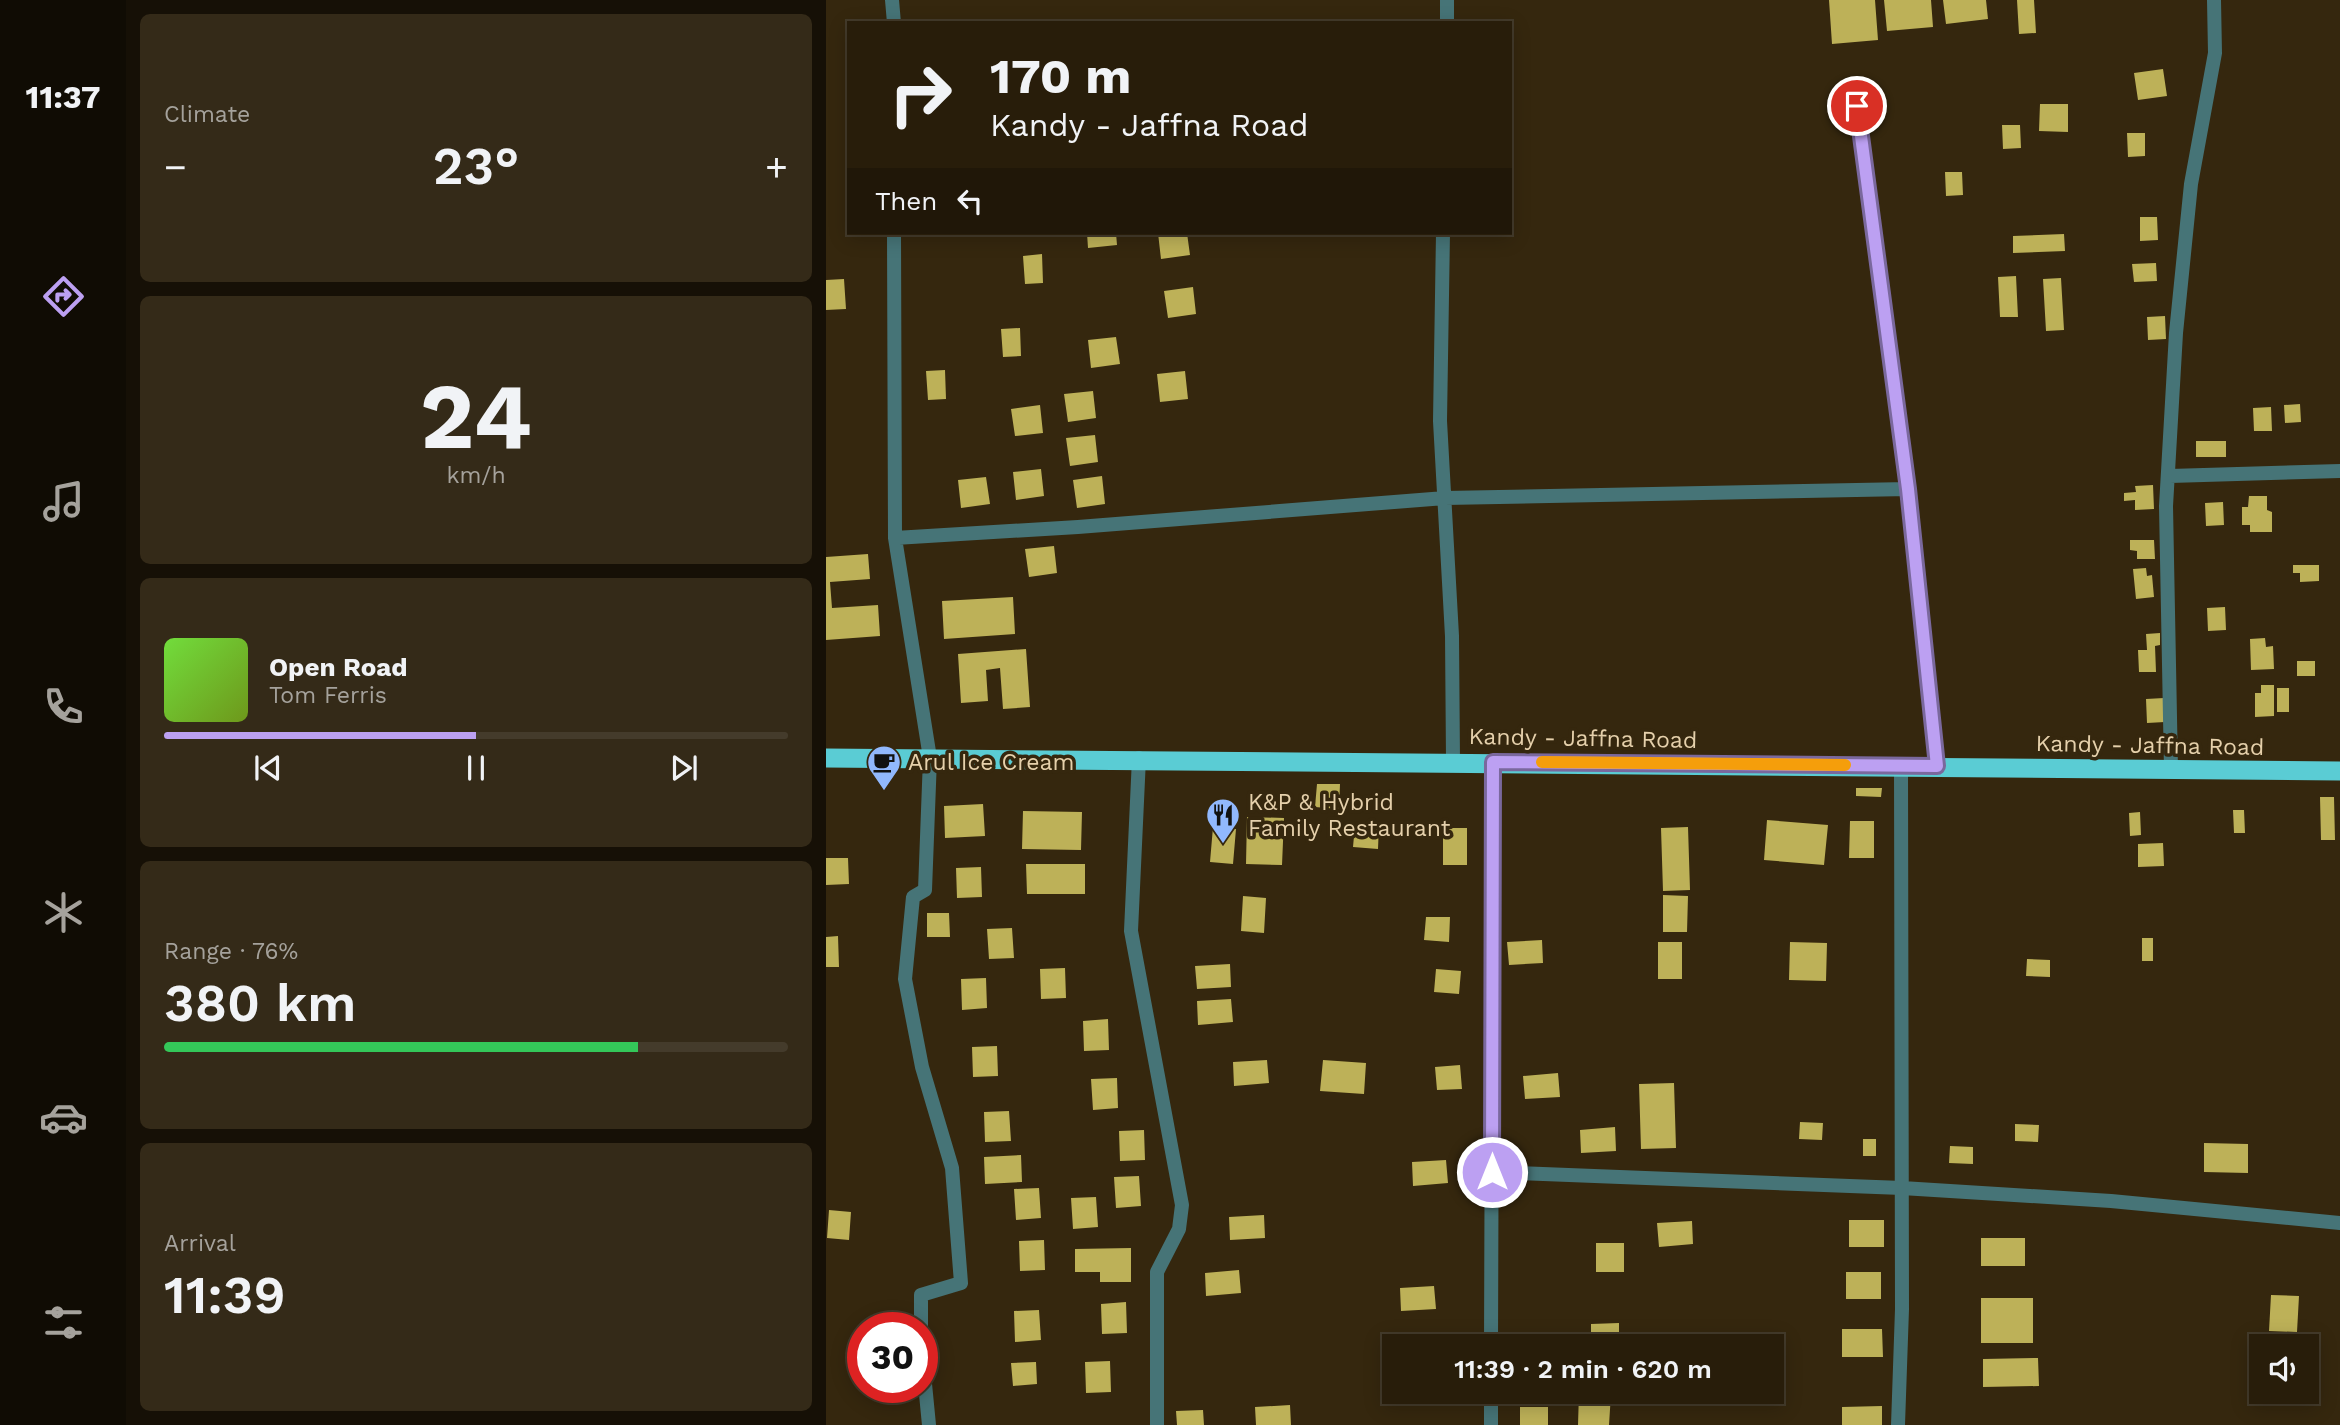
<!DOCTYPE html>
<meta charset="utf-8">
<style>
body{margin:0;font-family:"Work Sans",sans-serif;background:#342a18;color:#f1f3f6;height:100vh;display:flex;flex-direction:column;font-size:26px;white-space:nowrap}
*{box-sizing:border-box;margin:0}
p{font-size:23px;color:#a5a29c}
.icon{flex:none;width:38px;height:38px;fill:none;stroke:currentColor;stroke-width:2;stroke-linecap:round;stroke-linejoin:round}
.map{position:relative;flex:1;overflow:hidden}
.details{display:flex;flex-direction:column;gap:14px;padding:14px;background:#161006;width:700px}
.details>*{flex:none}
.top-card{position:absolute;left:21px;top:21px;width:665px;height:214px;border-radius:0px;box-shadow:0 4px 18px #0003,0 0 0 2px #443b2b;background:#281d0a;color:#f1f3f6;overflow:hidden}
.fabs{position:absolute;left:1423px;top:1334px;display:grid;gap:14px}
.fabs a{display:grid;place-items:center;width:70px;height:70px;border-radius:0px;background:#281d0a;box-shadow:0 4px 18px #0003,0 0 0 2px #443b2b;font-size:35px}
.speed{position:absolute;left:21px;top:1312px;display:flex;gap:14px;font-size:35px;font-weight:700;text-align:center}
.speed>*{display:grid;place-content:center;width:91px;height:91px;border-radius:50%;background:#281d0a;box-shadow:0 4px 18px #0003,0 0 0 2px #443b2b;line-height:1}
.speed .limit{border:10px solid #d22;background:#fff;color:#111}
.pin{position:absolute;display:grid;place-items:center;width:60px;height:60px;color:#fff;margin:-30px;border:4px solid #fff;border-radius:50%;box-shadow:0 2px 7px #0007}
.me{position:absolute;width:77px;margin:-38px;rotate:0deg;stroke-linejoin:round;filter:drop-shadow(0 0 5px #0008)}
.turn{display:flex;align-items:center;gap:24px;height:147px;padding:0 28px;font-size:32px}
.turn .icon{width:91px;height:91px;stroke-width:2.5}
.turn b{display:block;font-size:49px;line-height:60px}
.then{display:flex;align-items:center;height:66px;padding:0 28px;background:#0003;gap:14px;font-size:26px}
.big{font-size:52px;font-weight:600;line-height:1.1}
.details .widget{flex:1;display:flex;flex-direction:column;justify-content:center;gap:10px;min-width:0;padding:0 24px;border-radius:10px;background:#342a18}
.details .dial{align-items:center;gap:0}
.dial b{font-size:91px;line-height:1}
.song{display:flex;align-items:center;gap:21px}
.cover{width:84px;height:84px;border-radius:10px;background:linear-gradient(135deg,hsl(100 70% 55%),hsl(80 70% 35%))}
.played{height:7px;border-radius:4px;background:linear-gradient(90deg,#bca0f2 50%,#443b2b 50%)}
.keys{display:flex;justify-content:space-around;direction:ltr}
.heat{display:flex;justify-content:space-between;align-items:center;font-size:38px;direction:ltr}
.charge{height:10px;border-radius:5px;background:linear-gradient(90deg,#34c759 76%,#443b2b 0)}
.trip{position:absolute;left:556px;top:1334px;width:402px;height:70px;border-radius:0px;background:#281d0a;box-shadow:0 4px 18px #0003,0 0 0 2px #443b2b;font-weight:600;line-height:70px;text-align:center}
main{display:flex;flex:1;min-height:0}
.dock{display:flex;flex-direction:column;width:126px;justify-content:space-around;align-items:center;background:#100c04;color:#a5a29c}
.dock .icon{width:49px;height:49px}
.dock .selected{color:#bca0f2}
.dock b{font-size:32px;color:#f1f3f6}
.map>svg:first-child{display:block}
.building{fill:#bdb158}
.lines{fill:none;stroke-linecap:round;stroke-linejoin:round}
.minor{stroke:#467477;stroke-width:14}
.trunk{stroke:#5accd4;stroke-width:19}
.route-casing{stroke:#7a689d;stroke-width:18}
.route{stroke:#bca0f2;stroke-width:12}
.slow{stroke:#f59e0b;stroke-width:12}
.labels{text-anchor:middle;stroke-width:7;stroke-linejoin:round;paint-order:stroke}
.street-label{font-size:23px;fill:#e5d0ab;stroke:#35270e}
.poi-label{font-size:23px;fill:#e5d0ab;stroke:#35270e;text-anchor:start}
</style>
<main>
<nav class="dock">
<b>11:37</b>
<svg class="icon selected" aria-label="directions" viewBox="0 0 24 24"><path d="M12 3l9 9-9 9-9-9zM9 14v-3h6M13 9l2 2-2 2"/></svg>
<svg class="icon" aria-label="music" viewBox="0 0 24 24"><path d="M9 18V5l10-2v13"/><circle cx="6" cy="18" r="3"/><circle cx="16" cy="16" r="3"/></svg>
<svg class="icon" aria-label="phone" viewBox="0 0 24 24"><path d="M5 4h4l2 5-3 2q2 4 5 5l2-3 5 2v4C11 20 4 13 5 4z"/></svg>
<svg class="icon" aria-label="climate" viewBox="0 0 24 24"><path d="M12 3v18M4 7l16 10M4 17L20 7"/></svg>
<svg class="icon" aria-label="car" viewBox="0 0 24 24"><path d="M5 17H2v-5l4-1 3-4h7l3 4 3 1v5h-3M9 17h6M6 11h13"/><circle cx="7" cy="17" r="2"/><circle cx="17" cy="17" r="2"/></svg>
<svg class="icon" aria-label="filters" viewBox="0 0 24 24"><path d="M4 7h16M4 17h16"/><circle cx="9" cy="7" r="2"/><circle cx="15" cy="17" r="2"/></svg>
</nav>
<section class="details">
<div class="widget"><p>Climate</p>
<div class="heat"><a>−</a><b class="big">23°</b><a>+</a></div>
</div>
<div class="widget dial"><b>24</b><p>km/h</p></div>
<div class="widget">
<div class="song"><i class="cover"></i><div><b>Open Road</b><p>Tom Ferris</p></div></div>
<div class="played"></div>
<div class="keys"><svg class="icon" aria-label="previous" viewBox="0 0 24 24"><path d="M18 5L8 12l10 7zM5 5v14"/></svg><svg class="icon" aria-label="pause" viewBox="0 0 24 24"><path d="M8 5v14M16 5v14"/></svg><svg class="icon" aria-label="next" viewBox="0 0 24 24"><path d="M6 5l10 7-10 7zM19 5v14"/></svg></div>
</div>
<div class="widget"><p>Range · 76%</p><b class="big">380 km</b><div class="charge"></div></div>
<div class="widget"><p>Arrival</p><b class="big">11:39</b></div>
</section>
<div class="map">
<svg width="1514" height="1425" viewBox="0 0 1514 1425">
<rect width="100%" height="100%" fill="#35270e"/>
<path class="building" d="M1003,0H1049L1052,40L1006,44Z
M1058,0H1105L1107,27L1061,31Z
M1117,0H1160L1162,19L1120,24Z
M1191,0H1208L1210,33L1193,34Z
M1337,69L1341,96L1312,100L1308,73Z
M1214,104H1242V132L1213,131Z
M1176,125H1194L1195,148L1177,149Z
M1301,133H1319V156L1302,157Z
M1119,172H1136L1137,195L1120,196Z
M1314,217H1331L1332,240L1314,241Z
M261,233H290L291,245L262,248Z
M332,233H361L364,255L335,259Z
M1238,234L1239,251L1187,253V236Z
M216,254L217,283L199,284L197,256Z
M1330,263L1331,281L1308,282L1306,264Z
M1190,276L1192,317H1174L1172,277Z
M1235,278L1238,330L1220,331L1217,279Z
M18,279L20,309L0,310V280Z
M367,287L370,314L342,318L338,291Z
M1339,316L1340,339L1322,340L1321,317Z
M194,328L195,356L177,357L175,329Z
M290,337L294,364L265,368L262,340Z
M119,370L120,399L102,400L100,371Z
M359,371L362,399L334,402L331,374Z
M267,391L270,418L242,422L238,394Z
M1474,404L1475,422L1459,423L1458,405Z
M214,405L217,433L189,436L185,409Z
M1445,407L1446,431H1428L1427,408Z
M269,435L272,462L244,466L240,438Z
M1370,441H1400V457H1370Z
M215,469L218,496L190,500L187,472Z
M276,476L279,504L251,508L247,480Z
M160,477L164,504L135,508L132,480Z
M1327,485L1328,509L1309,510V500L1298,501V493L1310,492L1309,486Z
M1423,496H1441V510L1446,512V532H1424V525H1416V507H1422Z
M1397,502L1398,525L1380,526L1379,503Z
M1304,540H1328L1329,559H1311V551L1304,550Z
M228,546L231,573L203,577L199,549Z
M42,554L44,579L4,582L6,608L52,605L54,636L0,640V557Z
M1467,565H1493V581L1474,582V573H1467Z
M1320,568L1321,576L1326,575L1328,597L1310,599L1307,569Z
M187,597L189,634L118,639L116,601Z
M1399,607L1400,630L1382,631L1381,608Z
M1334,633V645L1329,646L1330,672H1313L1312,650H1321L1320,634Z
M1439,638L1440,647L1447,646L1448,669L1425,670L1424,639Z
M200,649L204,707L177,709L174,668L160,670L162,701L135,703L132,654Z
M1471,661H1489V676H1471Z
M1435,685H1448V716L1429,717V693H1435Z
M1451,688H1463V712H1451Z
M1338,698L1339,722L1321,723L1320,699Z
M491,784H514L513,809L489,807Z
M1030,788H1056L1055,797L1030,796Z
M1494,797H1508L1509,840H1495Z
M157,804L159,836L119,838L118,806Z
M1407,810H1418L1419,833H1408Z
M197,811L256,812L255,850L196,849Z
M1314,812L1315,835L1304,836L1303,813Z
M421,817L458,818L456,865L420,864Z
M941,820L1002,825L998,865L938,860Z
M1024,821H1048V858H1023Z
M553,824L552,849L527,847L529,825Z
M387,827L410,829L407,864L384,862Z
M862,827L864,890L837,891L835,828Z
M617,828H641V865H617Z
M1337,843L1338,866L1312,867V844Z
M0,858H22L23,884L0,885Z
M200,864H259V894H201Z
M155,867L156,897L131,898L130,868Z
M837,895L862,896L861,932H837Z
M417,896L440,898L438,933L415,931Z
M101,913H123L124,937H101Z
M600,917H624L623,942L598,940Z
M186,928L188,958L163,959L161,929Z
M12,936L13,967H0V937Z
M1316,938H1327V961H1316Z
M716,940L717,963L683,965L681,942Z
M832,942H856V979H832Z
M964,942L1001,943L1000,981L963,980Z
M1201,959L1224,960V977L1200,976Z
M404,964L405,987L371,989L369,966Z
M239,968L240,998L215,999L214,969Z
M610,969L635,971L633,994L608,992Z
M160,978L161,1008L136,1010L135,979Z
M405,999L407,1022L372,1025L371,1001Z
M282,1019L283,1050L258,1051L257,1021Z
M171,1046L172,1076L147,1077L146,1047Z
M441,1060L443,1083L408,1086L407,1062Z
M497,1060L540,1063L538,1094L494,1091Z
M634,1065L636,1089L611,1090L609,1067Z
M732,1073L734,1097L699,1099L697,1076Z
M291,1078L292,1108L267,1110L265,1079Z
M848,1083L850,1148L815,1149L813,1084Z
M183,1111L185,1141L159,1142L158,1112Z
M974,1122L997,1123L996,1140L973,1139Z
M1189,1124L1213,1125L1212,1142L1189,1141Z
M789,1127L790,1151L755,1153L754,1130Z
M318,1130L319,1160L294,1161L293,1131Z
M1037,1139H1050V1156H1037Z
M1378,1143L1422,1144V1173L1378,1172Z
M1124,1146L1147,1147V1164L1123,1163Z
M195,1155L196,1182L159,1184L158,1157Z
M620,1160L622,1183L587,1186L586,1162Z
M313,1176L315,1206L290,1208L288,1177Z
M213,1188L215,1218L190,1220L188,1189Z
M270,1197L272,1227L247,1229L245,1198Z
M3,1210L25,1212L23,1240L1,1238Z
M438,1215L439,1238L404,1240L403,1217Z
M1023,1220H1058V1247H1023Z
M866,1221L867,1244L833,1247L831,1223Z
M1155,1238H1199V1266H1155Z
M218,1240L219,1270L194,1271L193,1241Z
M770,1243H798V1272H770Z
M305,1248V1282H274V1272H249V1249Z
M413,1270L415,1293L380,1296L379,1273Z
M1020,1272H1055V1299H1020Z
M608,1286L610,1309L575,1311L574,1288Z
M1445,1295L1473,1296L1471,1332L1443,1331Z
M1155,1298H1207V1343H1155Z
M300,1302L301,1333L276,1334L275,1304Z
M213,1310L215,1340L189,1342L188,1311Z
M793,1323V1346H765V1324Z
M1016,1329H1056L1057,1357H1016Z
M622,1340V1346H587V1342Z
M1212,1358L1213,1386L1157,1387V1359Z
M284,1361L285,1392L260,1393L259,1362Z
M210,1362L211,1384L187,1386L185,1363Z
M753,1392L785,1394L783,1425H752Z
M464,1405L465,1425H430L429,1407Z
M1056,1406V1425H1016V1407Z
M694,1407H722V1425H694Z
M377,1410L378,1425H351L350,1411Z"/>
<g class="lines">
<path class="minor" d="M66,0L68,23
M621,23V0
M1031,106L1082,489L1111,766
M68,233L69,538L104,758L99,890L87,897L79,979L96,1067L126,1168L135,1283L95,1295V1328
M617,233L614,421L626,636L627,761
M1344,476L1514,471
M69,538L252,527L619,498L1082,489
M313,758L305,931L356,1205L353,1229L331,1272V1425
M1345,770L1340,506L1350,333L1365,184L1389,53L1388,0
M666,1172L1076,1188L1285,1201L1514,1223
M665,1346L667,762
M96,1353L103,1425
M665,1425V1391
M1072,1425L1076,1309L1075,766"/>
<path class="trunk" d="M0,758L1514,771"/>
</g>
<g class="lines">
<g class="route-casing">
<path id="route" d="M666,1172L667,762L1111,766L1082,489L1031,106"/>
</g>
<use href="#route" class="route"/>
<path class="slow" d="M716,762L1019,765"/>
</g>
<defs>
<g id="cafe-pin" transform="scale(1.75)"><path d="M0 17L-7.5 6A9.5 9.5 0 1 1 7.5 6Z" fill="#91b8fd" stroke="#35270e"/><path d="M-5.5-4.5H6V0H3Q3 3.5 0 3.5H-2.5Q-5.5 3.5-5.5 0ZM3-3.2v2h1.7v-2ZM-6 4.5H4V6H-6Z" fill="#111"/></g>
<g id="restaurant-pin" transform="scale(1.75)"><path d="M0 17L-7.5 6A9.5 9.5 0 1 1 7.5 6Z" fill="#91b8fd" stroke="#35270e"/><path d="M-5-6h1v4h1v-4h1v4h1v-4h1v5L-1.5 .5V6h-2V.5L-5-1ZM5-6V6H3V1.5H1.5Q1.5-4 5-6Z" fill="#111"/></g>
</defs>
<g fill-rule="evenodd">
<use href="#cafe-pin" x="58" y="762"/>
<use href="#restaurant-pin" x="397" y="815"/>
</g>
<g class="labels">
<g class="street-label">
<text transform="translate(757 738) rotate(1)" y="8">Kandy - Jaffna Road</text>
<text transform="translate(1324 745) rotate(1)" y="8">Kandy - Jaffna Road</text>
</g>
<g class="poi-label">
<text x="82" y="770">Arul Ice Cream</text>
<text x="422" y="810">K&amp;P &amp; Hybrid<tspan x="422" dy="26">Family Restaurant</tspan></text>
</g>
</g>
</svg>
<div class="fabs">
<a><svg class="icon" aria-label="sound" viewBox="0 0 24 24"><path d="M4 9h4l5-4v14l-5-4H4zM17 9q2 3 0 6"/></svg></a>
</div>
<div class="speed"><div class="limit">30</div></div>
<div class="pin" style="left:1031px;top:106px;background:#d93025"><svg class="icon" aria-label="arrive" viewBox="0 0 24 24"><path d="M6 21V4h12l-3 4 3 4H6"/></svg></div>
<svg class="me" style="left:666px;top:1172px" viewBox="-20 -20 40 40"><circle r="17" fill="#bca0f2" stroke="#fff" stroke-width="3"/><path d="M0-11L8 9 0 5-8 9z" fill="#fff"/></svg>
<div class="trip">11:39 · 2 min · 620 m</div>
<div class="top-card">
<div class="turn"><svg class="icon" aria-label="right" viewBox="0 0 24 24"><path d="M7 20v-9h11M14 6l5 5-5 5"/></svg><div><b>170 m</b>Kandy - Jaffna Road</div></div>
<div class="then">Then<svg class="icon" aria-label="left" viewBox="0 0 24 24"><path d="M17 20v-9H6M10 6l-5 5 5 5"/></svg></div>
</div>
</div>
</main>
